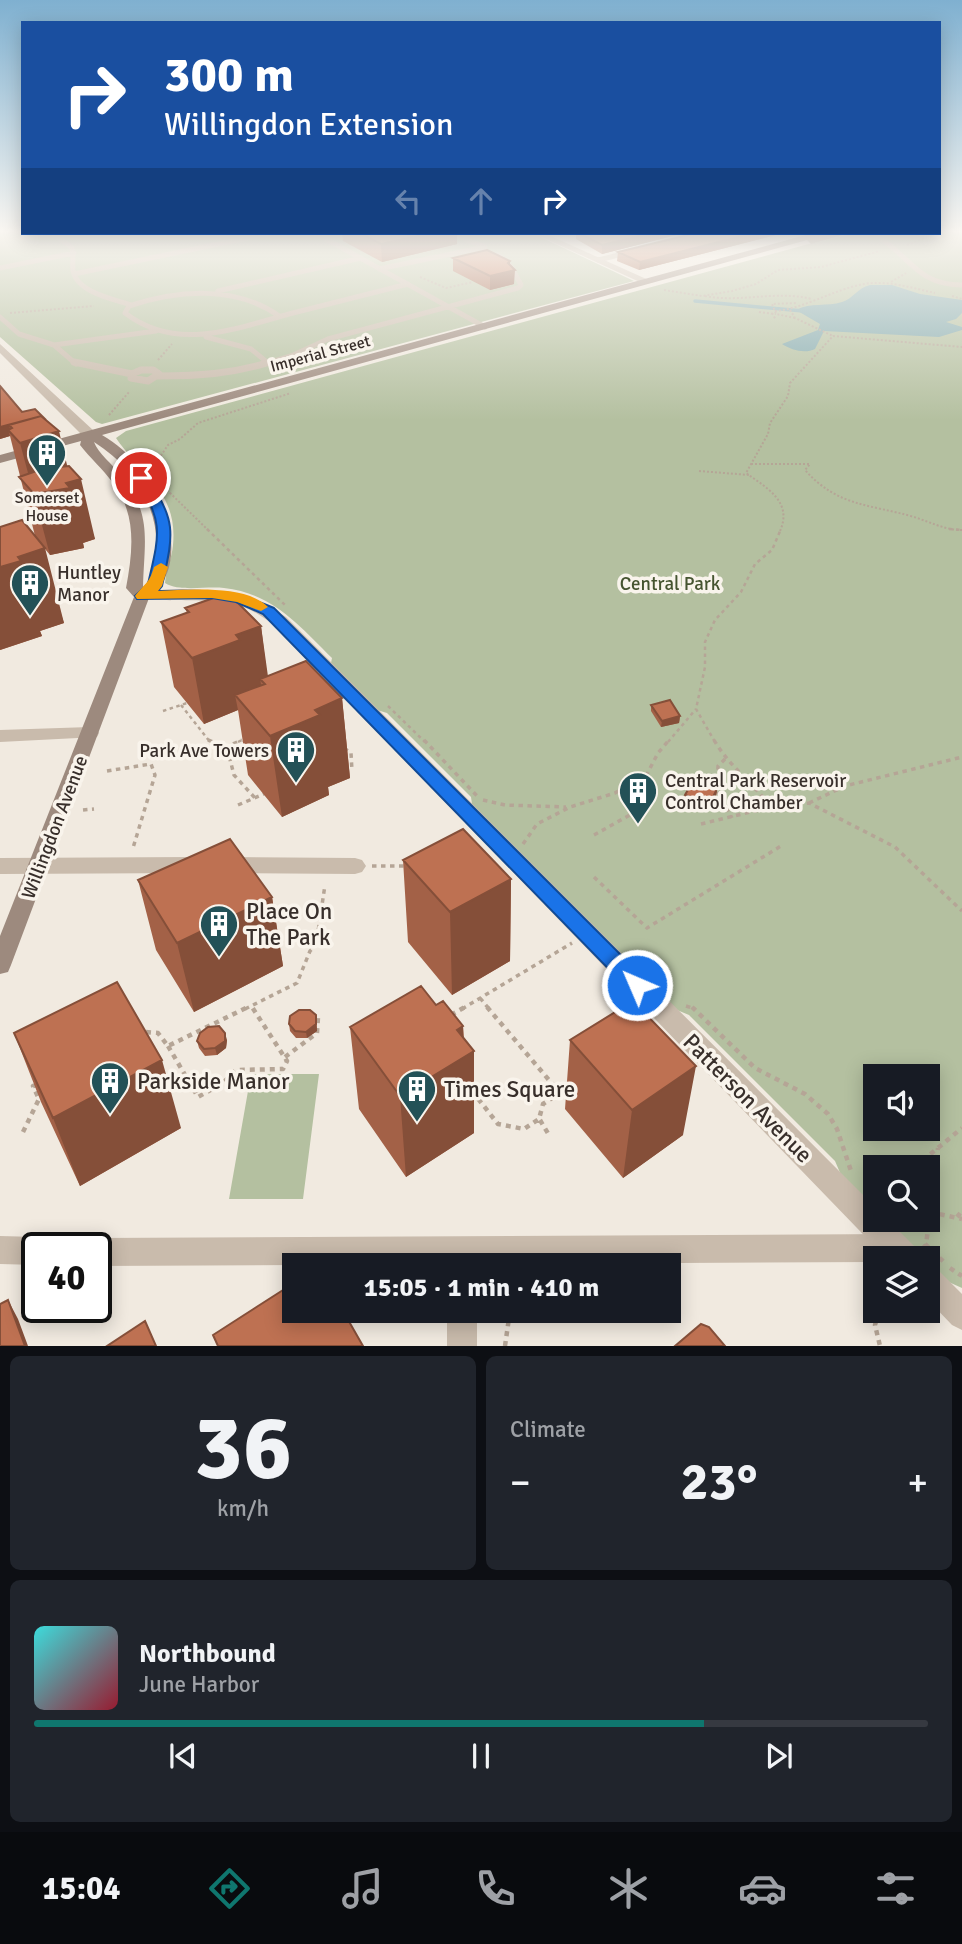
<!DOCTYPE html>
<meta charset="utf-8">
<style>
body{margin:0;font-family:Signika,sans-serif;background:#20242c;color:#f1f3f6;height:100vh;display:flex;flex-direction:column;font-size:26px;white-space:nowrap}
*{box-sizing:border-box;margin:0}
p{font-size:23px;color:#9ea1a6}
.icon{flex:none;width:38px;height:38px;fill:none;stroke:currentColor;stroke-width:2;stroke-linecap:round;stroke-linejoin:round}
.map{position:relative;height:1346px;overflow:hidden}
.side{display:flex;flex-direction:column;gap:10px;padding:10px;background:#0d0f14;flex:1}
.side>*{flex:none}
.top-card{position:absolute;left:21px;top:21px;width:920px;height:214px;border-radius:0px;box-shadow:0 4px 18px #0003;background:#1a4fa0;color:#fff;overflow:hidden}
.tools{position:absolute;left:863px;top:1064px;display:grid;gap:14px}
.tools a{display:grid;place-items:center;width:77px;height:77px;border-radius:0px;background:#171b24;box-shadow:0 4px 18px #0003;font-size:35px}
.speed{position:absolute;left:21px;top:1232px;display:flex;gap:14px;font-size:35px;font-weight:700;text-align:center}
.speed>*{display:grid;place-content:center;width:91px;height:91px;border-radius:50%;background:#171b24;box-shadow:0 4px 18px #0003;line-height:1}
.speed .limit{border:4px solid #111;border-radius:10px;background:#fff;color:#111}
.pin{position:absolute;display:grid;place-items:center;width:60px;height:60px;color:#fff;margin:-30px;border:4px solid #fff;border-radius:50%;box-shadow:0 2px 7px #0007}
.me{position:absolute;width:77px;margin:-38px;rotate:315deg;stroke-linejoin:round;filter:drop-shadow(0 0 5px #0008)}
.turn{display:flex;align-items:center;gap:24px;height:147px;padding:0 28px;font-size:32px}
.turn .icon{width:91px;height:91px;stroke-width:2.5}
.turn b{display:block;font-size:49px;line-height:60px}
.lanes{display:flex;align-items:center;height:66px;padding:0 28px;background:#0003;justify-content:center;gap:35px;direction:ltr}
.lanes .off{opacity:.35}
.big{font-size:52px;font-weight:700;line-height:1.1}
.side .card{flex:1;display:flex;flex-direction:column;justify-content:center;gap:10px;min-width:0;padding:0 24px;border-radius:10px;background:#20242c}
.side .dial{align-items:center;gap:0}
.dial b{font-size:91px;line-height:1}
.song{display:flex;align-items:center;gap:21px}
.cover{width:84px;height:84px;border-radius:10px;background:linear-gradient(135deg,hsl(180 70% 55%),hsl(350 70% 35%))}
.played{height:7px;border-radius:4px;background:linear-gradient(90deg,#0f766e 75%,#363941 75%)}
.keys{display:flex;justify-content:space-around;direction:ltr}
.heat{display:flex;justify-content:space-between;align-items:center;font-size:38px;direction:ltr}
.side .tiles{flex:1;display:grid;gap:10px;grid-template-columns:1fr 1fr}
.card:last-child{grid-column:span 2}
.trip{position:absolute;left:282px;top:1253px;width:399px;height:70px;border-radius:0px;background:#171b24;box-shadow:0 4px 18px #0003;font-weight:700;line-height:70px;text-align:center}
.dock{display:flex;height:112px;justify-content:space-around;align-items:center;background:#090b0e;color:#9ea1a6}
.dock .icon{width:49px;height:49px}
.dock .on{color:#0f766e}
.dock b{font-size:32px;color:#f1f3f6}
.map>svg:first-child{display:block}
.green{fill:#b4c0a0;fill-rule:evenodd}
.water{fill:#81a9ad}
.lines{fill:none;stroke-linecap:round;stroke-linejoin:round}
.stream{stroke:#81a9ad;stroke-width:3.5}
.path-far3{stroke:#b5a596;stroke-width:2;stroke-dasharray:2 2;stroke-linecap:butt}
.path-far2{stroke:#b5a596;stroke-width:2.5;stroke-dasharray:3.5 3.5;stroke-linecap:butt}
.path-far1{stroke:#b5a596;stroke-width:3.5;stroke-dasharray:4.5 4.5;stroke-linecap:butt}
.path{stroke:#b5a596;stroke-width:4.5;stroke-dasharray:5 5;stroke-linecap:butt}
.service-far1{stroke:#c9bbac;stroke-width:5}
.service{stroke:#c9bbac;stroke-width:7}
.minor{fill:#c9bbac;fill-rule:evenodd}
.tertiary{fill:#c9bbac;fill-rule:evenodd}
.secondary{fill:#9d8a7e;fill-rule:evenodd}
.wall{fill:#a36147}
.shaded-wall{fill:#854f39}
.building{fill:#be7152;stroke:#854f39;stroke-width:2}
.route{fill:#1a73e8;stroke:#114b97;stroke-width:2}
.slow{fill:#f59e0b}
.labels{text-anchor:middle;stroke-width:7;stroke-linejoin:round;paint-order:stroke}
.far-street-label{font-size:16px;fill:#382f2b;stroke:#f9f4ec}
.far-poi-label{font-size:16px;fill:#382f2b;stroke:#f9f4ec}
.poi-label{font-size:19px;fill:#382f2b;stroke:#f9f4ec;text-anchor:start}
.park-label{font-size:19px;fill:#455430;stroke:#f9f4ec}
.street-label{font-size:19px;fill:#382f2b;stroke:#f9f4ec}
.near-poi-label{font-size:23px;fill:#382f2b;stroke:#f9f4ec;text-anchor:start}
.near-street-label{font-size:23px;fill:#382f2b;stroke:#f9f4ec}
</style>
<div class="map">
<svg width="962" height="1346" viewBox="0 0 962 1346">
<rect width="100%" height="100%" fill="#f1eae0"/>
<path class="green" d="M0,231L532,233L634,281L102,424L96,422L0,337Z
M962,231V1288L942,1279L928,1264V1258H922L884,1220H928V1167H875V1211L841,1175L835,1161L689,1015L677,1010L472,804L471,797L387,713L377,710L331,663L332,658C300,626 272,593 224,588C206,586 179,592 165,583C166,570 172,558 173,545C178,492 142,476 116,438L126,431L805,245L856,233ZM875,1076H928V1129H875Z
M251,1074H319L303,1199H229Z"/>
<path class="water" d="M870,285H892L920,294L962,300V313L956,319L946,322L962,327V330L939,337L824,331L815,349C805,354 791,350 782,344L818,330L820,324L796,310C811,302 827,307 842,302C853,299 857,288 870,285Z"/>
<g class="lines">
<path class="stream" d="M695,301L803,311"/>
<path class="path-far3" d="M907,245L942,231
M420,277L446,288L473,282
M891,282L906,273
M664,290L702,296L732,291L756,284L778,270L821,267L880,251
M705,296C741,303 776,290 812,299
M952,296L962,299
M790,310L795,318L833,336
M775,311C803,309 835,289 864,284C888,280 912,288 935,293
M759,312L776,314
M10,313L94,306
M772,313L776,320
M795,318L776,314L772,304L797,303
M158,360L172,344
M109,415L130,391
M751,464H810L805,470C838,507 870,504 914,517C930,522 945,530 962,530
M152,469L168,445L180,439L198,423L291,393
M699,471L749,475
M167,490L209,531
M780,531C793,502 767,488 746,473L768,434L770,423L788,396L790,383L833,336L962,347"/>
<path class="path-far2" d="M207,529L285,605
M949,529L962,530
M181,705L210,742
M388,706L425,742
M163,711L187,703
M238,742L244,739
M668,742L696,709
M715,742L696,709L705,667V642L715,620L741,592L755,564L772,550L781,529"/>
<path class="path-far1" d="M208,740L226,747L242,740
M424,740L479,798
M714,740C729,766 753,783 771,807
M227,748L234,775L255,798
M344,748L351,753L352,771
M725,759L718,766L717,791L732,818
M107,771L151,764L155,775L133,848
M483,800L505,805L566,807
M809,803L845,786L962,757
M238,805L264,794
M83,810L94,809
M701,824L771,807L809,803L895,847L962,911
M594,835L637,811
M523,844L537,824L570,807L615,793L646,776L658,753L669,740
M372,866H404
M594,877L647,928L781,846
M480,998L489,1009
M686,1006L695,1009
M245,1009L297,983L310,951L316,945L325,885
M462,1009L572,943"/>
<path class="path" d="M487,1007L560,1093
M692,1007L755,1068L805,1094L828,1114L837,1129L851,1171
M451,1015L465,1007
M146,1032L158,1033L168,1046L248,1007
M168,1046L198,1097L223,1083L236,1070L283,1069L287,1061L252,1007
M285,1057L317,1033L318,1017
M472,1091L498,1124L524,1129L539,1119L543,1104L569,1087
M540,1120L549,1135
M23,1132L39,1099L33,1086L37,1085
M915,1167L962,1128
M930,1212L962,1219
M957,1217L962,1211
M925,1244L946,1264
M923,1248L926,1245L938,1148
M950,1268L962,1276
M879,1311L875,1325L880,1346
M505,1346L510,1311"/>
<path class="service-far1" d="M53,233L72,248C74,256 72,263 73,271C78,293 113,299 131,305
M315,233L485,327
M872,233C909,253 915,285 962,285
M598,260L627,253
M0,268L74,253
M379,269L485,247L451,233
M74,274L271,233
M218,291L361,258
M279,316C235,285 178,290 129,306L125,313C176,352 234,329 289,314C328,304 368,294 408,284
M0,317L19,334L54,345L156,331
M206,337L251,349L268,363
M54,345L76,364
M264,364L291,356L328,339L518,288L521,285L512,268L498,255"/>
<path class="service" d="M74,362L132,374
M141,370H153L159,374L148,381L131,378L132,374Z
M158,376C197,376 232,374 270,362"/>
<path class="minor" d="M533,233H544L653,282L644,284Z
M90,727L97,729L99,733L97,737L0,742V730Z
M194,857L201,859L205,865L201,871L194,873L0,874V858Z
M225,857L355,858L362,860L366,866L362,872L355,874L225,873L218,871L214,865L218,859Z
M896,1234L906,1238L910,1248L906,1258H875V1262L96,1266V1248H84L86,1242L96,1238Z
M0,1236L37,1237L47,1241L50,1248H37V1265L0,1264Z
M447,1311H477V1346H447Z"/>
<path class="tertiary" d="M0,344L94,431V437H84L0,353Z
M179,589C218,589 253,595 286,617L875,1207V1220H888L916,1248L920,1258H886L274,625C260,615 247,606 230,603C212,598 141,603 134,596L142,591Z
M928,1266L938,1270L962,1294V1330L952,1325L928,1300Z"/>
<path class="secondary" d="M813,233H850L811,244L807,240L102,435C144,460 175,507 171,556C169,573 163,587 149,598L11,965L8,972L0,974V936L134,597L126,588C133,550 137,515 113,483C103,469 90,458 80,445L81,441L0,463V455ZM94,442C132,466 160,507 156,552C154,565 152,578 143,588C144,541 153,515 121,475C113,465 98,453 94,442Z"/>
</g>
<path class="wall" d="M342,233H457V244L382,262L343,241Z
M576,233H684L602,254L576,239Z
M696,233H784L639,270L617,261L618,252Z
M453,258L510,265L514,284L490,290L453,271Z
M0,386L67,466L95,539L83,543L84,548L50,555L35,537L64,623L40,631L42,636L0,650L35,536L10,436L0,439Z
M185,608L261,626L267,676L342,698L350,778L328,787L329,795L282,817L248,775L238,710L204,724L174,687L161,622L187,613Z
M651,705L680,716L679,723L661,727L651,711Z
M717,789L716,796L708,810L684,801L685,795Z
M403,860L511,879L510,961L452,995L408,942Z
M138,880L272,897L283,966L194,1012L156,950Z
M436,1005L463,1026L464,1039L474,1051V1133L406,1177L359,1109L350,1027Z
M316,1015L317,1031L307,1038H296L290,1031L289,1024Z
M14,1033L181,1128L80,1186L41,1102Z
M227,1040L226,1048L217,1055L205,1056L199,1048L197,1041Z
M570,1040L683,1135L623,1178L565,1109Z"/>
<path class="shaded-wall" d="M431,233H457V244L382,262L381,244Z
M653,233H684L602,254V245Z
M754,233H784L639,270L640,262Z
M510,261V271L515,270L514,284L490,290V276L508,263Z
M9,425L11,433L8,430L10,436L0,439V427Z
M59,431L71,482L81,479L95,539L83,543L84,548L50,555L20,443Z
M45,548L64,623L40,631L42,636L0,650V567L18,557Z
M261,626L270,691L260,679L263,694L235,695L238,710L204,724L192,658L236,635Z
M342,698L350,778L328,787L329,795L282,817L270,736L315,710Z
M680,716L679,723L661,727L662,721Z
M717,789L716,796L708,810L710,803Z
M511,879L510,961L452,995L450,912Z
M272,897L283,966L194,1012L177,943Z
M316,1015L317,1031L307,1038L306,1032Z
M463,1026L464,1057L474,1051V1133L406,1177L400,1096L457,1030Z
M225,1033L227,1040L226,1048L217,1055L215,1048Z
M162,1060L181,1128L80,1186L53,1118Z
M696,1066L683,1135L623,1178L632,1110Z
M8,1300L18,1319L28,1346H25Z"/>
<path class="building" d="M360,233H431L381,244Z
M579,233H653L602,245Z
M696,233H754L640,262L618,252Z
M487,250L510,261L508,263L515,270L490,276L453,258Z
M0,386L22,412L35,409L46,420L41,416L0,427Z
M41,416L59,431L20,443L8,430L12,428L9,425Z
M57,464L60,467L69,466L81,479L66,483L70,488L34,494L19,477Z
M22,520L45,548L18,557L21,561L0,567V527Z
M228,593L261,626L236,635L240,640L192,658L161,622L189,612L185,608Z
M306,661L342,698L315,710L320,715L270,736L235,695L265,684L260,679Z
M670,700L680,716L662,721L651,705Z
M693,781L717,789L710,803L685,795Z
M463,829L511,879L450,912L403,860Z
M230,839L272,897L177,943L138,880Z
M117,982L162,1060L53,1118L14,1033Z
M421,986L436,1005L443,1001L463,1026L457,1030L474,1051L400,1096L350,1027Z
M633,1001L696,1066L632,1110L570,1040Z
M299,1010H310L316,1015V1024L306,1032L295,1031L289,1024L290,1016Z
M219,1026L225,1033V1041L215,1048L204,1049L197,1041L200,1033L208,1027Z
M294,1283V1311H343L363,1346H218L213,1335Z
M8,1300L25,1346H0V1304Z
M145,1321L156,1346H107Z
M701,1324L709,1327L725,1346H675Z"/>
<linearGradient id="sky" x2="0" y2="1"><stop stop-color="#7fb0d0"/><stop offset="0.55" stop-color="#f9f6f1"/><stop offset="1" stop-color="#f9f6f1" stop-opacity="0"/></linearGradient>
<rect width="962" height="420" fill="url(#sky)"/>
<path class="route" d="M141,475L146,476C178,521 173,535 162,586L158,591C205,590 230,589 274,608L645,979L648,985L645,991L637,994L630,991L263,614L236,602L212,598L137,599L135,596L148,584C159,536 165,521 135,478Z"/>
<path class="slow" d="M161,563L168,567L162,586L158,591C189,590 245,584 268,607L261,611L237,602L212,598L137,599L135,596C145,583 149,584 154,567Z"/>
<defs>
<g id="building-pin" transform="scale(2.0125)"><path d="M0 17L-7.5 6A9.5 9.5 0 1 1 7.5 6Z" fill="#235157" stroke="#f9f4ec"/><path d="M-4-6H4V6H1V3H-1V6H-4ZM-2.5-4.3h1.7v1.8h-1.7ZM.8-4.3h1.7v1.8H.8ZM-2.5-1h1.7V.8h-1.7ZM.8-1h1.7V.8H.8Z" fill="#fff"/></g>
</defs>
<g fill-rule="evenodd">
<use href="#building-pin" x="47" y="453"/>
<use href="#building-pin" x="30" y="583"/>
<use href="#building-pin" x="296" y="750"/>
<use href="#building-pin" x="638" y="791"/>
<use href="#building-pin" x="219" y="924"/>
<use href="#building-pin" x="110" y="1081"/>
<use href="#building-pin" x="417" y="1089"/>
</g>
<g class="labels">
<g class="far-street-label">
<text transform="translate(320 353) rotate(-15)" y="6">Imperial Street</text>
</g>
<g class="far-poi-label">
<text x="47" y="503">Somerset<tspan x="47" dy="18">House</tspan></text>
</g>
<g class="poi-label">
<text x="57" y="579">Huntley<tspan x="57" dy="22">Manor</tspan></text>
<text x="269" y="757" text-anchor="end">Park Ave Towers</text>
<text x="665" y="787">Central Park Reservoir<tspan x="665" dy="22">Control Chamber</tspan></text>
</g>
<g class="park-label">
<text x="670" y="590">Central Park</text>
</g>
<g class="street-label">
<text transform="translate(54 827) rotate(-69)" y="7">Willingdon Avenue</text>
</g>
<g class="near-poi-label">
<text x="246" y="919">Place On<tspan x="246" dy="26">The Park</tspan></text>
<text x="137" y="1089">Parkside Manor</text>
<text x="444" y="1097">Times Square</text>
</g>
<g class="near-street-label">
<text transform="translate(748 1098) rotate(45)" y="8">Patterson Avenue</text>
</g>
</g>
</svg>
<div class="tools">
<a><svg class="icon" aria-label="sound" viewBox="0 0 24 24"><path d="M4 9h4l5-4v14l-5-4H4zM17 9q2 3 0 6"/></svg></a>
<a><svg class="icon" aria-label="search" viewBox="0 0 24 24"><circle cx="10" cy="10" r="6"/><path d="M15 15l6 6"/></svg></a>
<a><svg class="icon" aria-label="layers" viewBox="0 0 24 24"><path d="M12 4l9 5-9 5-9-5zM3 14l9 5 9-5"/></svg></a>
</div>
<div class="speed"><div class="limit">40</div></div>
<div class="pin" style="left:141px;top:478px;background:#d93025"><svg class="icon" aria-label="arrive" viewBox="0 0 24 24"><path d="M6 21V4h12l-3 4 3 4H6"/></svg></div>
<svg class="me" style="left:637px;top:985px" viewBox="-20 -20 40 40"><circle r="17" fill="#1a73e8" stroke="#fff" stroke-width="3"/><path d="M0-11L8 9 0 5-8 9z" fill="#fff"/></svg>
<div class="trip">15:05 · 1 min · 410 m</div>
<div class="top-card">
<div class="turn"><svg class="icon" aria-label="right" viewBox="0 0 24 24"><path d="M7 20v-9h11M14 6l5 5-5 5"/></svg><div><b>300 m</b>Willingdon Extension</div></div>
<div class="lanes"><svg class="icon off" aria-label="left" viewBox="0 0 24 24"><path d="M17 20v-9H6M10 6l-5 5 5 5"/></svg><svg class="icon off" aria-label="ahead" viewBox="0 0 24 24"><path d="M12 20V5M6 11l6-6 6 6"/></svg><svg class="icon" aria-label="right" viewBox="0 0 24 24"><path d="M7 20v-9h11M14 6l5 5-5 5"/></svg></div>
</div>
</div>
<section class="side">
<div class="tiles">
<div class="card dial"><b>36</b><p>km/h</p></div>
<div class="card"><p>Climate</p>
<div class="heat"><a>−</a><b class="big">23°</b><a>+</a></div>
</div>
<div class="card">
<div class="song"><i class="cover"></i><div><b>Northbound</b><p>June Harbor</p></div></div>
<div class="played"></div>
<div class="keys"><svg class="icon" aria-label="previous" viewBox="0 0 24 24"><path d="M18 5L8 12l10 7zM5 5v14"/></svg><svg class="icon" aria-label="pause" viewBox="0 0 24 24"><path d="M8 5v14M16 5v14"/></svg><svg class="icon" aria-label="next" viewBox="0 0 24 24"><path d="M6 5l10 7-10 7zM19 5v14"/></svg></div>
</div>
</div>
</section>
<nav class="dock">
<b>15:04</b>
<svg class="icon on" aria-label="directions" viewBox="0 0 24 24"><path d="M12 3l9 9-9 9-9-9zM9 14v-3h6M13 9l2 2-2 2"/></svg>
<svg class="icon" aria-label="music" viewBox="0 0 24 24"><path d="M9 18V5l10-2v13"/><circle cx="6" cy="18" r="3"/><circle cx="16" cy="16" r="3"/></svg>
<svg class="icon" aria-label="phone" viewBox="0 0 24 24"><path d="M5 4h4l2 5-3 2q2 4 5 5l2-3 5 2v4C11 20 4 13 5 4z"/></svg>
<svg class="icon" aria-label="climate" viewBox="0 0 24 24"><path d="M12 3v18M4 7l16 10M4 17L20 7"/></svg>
<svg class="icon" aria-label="car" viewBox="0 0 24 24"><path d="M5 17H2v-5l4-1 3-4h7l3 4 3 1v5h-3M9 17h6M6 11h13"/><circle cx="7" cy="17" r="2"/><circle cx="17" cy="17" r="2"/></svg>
<svg class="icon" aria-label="filters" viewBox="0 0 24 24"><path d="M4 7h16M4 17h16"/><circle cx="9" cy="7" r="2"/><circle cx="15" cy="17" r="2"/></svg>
</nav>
